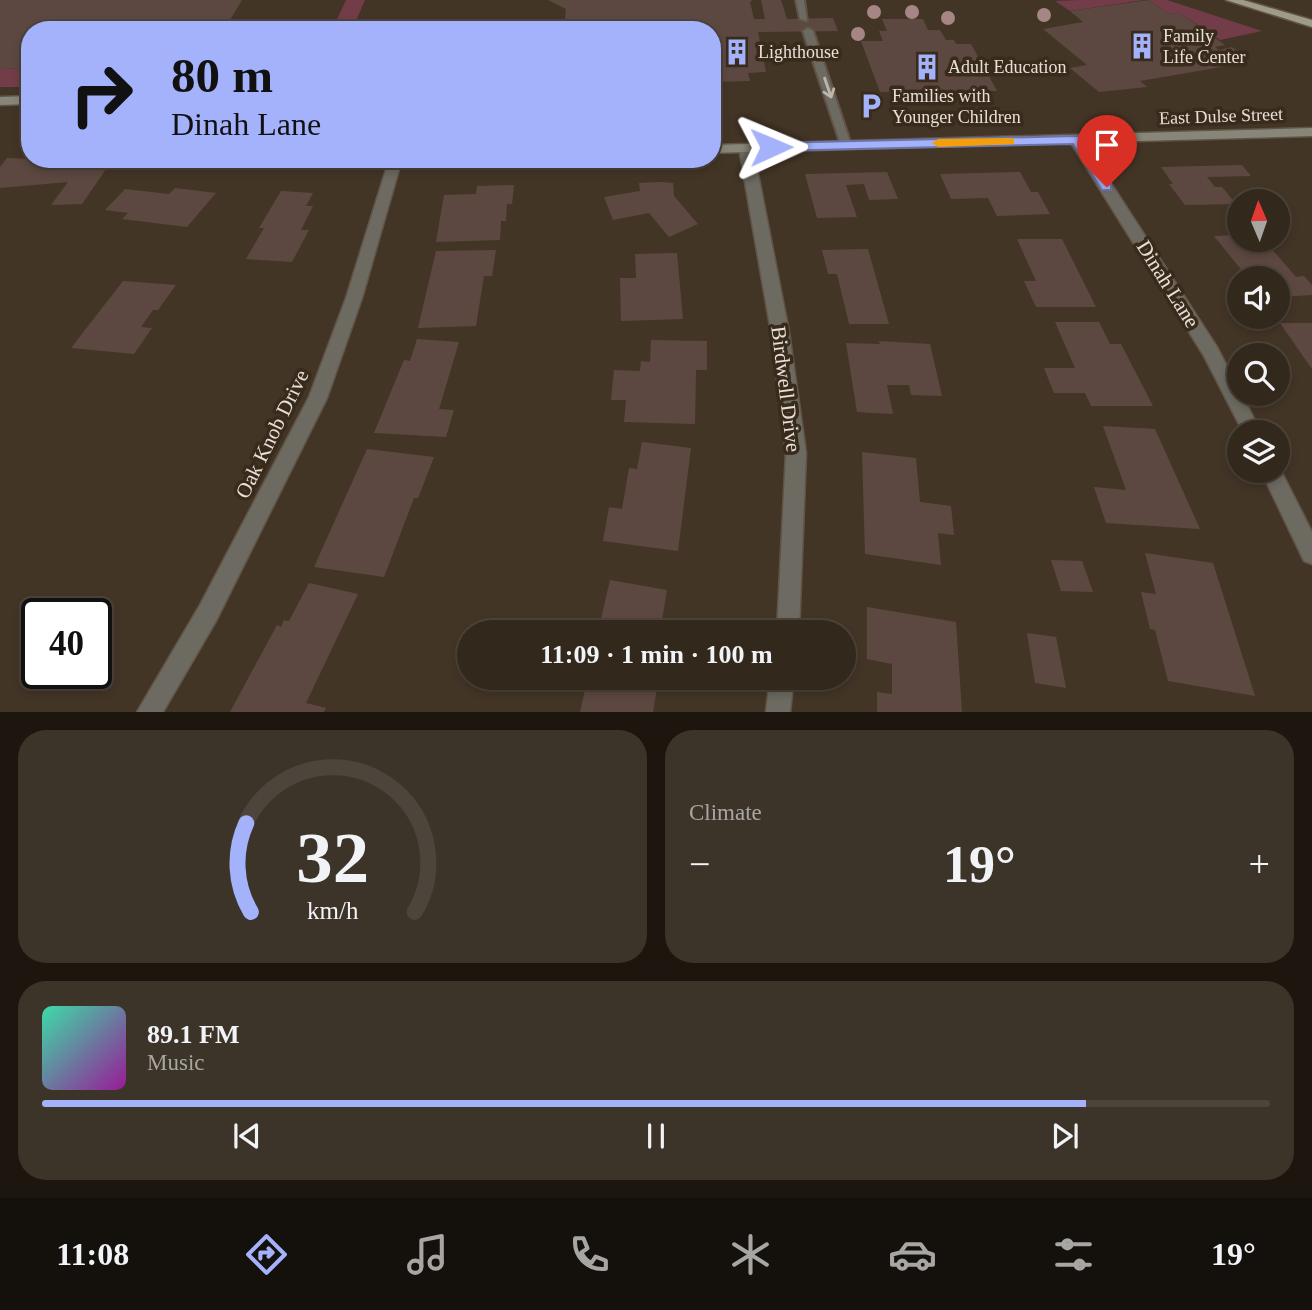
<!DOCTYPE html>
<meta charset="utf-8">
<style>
body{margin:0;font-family:"Times New Roman",serif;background:#3d3429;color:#f1f3f6;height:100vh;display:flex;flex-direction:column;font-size:26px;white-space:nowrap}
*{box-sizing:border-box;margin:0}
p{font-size:23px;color:#a8a6a3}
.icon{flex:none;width:38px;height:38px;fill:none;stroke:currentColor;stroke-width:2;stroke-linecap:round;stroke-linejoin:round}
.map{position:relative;height:712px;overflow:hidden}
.drawer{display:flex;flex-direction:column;gap:18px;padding:18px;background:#1c160f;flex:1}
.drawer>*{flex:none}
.hud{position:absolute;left:21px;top:21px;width:700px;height:147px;border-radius:28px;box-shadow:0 4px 10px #0003,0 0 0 2px #4d443b;background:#a4b2fc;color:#111;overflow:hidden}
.needle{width:46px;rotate:358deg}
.buttons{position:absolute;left:1227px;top:189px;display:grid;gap:14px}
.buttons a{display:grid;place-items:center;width:63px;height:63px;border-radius:50%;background:#32281c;box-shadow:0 4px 10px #0003,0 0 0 2px #4d443b;font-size:35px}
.speed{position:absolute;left:21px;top:598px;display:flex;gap:14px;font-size:35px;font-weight:700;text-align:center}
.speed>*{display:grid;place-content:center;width:91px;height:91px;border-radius:50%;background:#32281c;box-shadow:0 4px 10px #0003,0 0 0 2px #4d443b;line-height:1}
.speed .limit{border:4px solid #111;border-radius:10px;background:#fff;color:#111}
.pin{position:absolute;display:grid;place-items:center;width:60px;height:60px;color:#fff;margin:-72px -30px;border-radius:50% 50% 50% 0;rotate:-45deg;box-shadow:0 0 7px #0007}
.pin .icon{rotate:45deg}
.me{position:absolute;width:77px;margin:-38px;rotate:89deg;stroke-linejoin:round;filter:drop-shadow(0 0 5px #0008)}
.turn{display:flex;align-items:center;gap:24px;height:147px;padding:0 35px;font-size:32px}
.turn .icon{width:91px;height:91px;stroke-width:2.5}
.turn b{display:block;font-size:49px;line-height:60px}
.big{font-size:52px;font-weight:700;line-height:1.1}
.drawer .card{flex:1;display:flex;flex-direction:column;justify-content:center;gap:10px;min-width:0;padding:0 24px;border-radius:28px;background:#3d3429}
.drawer .dial{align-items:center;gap:0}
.dial svg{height:182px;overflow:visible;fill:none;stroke:#4d443b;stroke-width:7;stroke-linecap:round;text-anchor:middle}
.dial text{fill:#f1f3f6;stroke:none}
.song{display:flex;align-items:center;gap:21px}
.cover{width:84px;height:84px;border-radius:10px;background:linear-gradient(135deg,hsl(160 70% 55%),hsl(300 70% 35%))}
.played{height:7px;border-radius:4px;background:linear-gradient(90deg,#a4b2fc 85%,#4d443b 85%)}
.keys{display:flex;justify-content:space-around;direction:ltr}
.heat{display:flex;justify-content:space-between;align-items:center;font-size:38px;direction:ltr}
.drawer .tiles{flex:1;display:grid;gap:18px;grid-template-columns:1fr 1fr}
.card:last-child{grid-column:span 2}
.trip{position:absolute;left:457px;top:620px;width:399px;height:70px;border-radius:35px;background:#32281c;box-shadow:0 4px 10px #0003,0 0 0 2px #4d443b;font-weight:700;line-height:70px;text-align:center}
.menu{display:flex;height:112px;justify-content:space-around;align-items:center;background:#14100b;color:#a8a6a3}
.menu .icon{width:49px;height:49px}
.menu .selected{color:#a4b2fc}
.menu b{font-size:32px;color:#f1f3f6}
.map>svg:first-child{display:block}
.green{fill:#723d48}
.building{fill:#5d4841}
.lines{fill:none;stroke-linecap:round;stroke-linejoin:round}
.lane-casing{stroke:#615446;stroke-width:4}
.street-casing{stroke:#615446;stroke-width:3}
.secondary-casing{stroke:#615446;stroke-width:3}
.primary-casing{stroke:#615446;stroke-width:3}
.lane{fill:#6c6a61;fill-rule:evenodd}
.street{fill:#6c6a61;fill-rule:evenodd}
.secondary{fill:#888678;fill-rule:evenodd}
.primary{fill:#9e9b89;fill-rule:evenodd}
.tree{fill:#a68684}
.oneway{stroke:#bdb6ad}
.route{fill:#a4b2fc;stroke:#6b74a4;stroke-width:2}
.slow{fill:#f59e0b}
.labels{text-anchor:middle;stroke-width:7;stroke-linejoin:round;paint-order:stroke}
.far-poi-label{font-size:18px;fill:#e8dfd6;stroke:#382b1c;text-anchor:start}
.far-street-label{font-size:18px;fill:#e8dfd6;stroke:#382b1c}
.street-label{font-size:21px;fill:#e8dfd6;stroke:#382b1c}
</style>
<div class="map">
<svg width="1312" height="712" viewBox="0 0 1312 712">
<rect width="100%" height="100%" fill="#433526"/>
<path class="green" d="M346,0H365L352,30H332Z
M1079,0H1144L1070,11L1055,1Z
M1149,0H1167L1262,31L1220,40L1180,13L1169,14Z
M30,68V87H0V69Z"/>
<path class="building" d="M0,0H242L224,30H30V68L0,69Z
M548,0H753L750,2L754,19H765L761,0H781L787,19L833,18L838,31L758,32L766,72L748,73L750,81L712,82V30H564L566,9Z
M1149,0L1169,14L1180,13L1225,45L1215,47L1219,50L1232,47L1247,58L1235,61L1239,64L1140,81L1147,87L1099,92L1070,68L1087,65L1043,29L1083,22L1070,11Z
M882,19H923L928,30H940L946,40H954L956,44H971L997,91L880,92L861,41H883L879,31H887Z
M7,158L30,159H113L82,204L51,205L68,182L0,188V167Z
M1242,165L1251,176L1207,177L1215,187H1222L1236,204L1185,205L1169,184H1173L1161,167Z
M887,172L898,199L869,200L864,184L846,185L857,217L817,218L805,174Z
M1020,172L1031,192H1038L1050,214L997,216L988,198L951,199L940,174Z
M660,182L673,183L674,196L698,224L669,237L649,213L613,220L604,197L640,191L639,183Z
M514,185L512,204H507L506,221H501L500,240L436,242L444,195L476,194L477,186Z
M175,188L216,193L187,227L122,219L128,213L105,210L125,189L169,194Z
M281,191L313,193L306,206H313L301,230H309L292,262L246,259L264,228H259Z
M1239,235V240H1264L1296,277L1304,276L1312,285V295L1278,297V278H1248L1214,236Z
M1017,239H1062L1096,307H1036L1024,281H1036Z
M868,249L889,324H849L837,274H828L822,250Z
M496,250L492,276H484L476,326L418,328L436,251Z
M677,253L683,319L621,321L620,278H636L635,254Z
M123,281L176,285L158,310H153L141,327L152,328L134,354L71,348Z
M1055,322H1099L1110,344H1121L1153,406H1091L1085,393H1054L1044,368H1075Z
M1280,323H1312V369Z
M417,339L459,342L439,409L454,410L446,437L374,433L404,360L410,361Z
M651,340L707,341V370H696L695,424L624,422L626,400H611L614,370L640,371L641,361L650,362Z
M879,341L930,344L942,396L911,395L909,385H887L893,414L857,412L846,343L880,344Z
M1103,426L1155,429L1200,529L1106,523L1094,487L1126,490Z
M642,442L691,448L678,551L603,541L609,507L622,509L629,468L637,469Z
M367,449L434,457L418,498H414L384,577L314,567Z
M862,452L916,458L920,502L951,506L954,535L938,533L941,565L865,554Z
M1145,553L1213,563L1255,696L1168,681L1155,630L1150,629L1141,592L1156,594Z
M1051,560L1082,561L1093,592L1061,591Z
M610,580L667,590L661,626L667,627L666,632H598Z
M309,583L358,594L306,703L326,708L324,712H230L277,625L281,627L284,620L289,621Z
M867,607L956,622L962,712H877V692L892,694V664L867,659Z
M1027,633L1056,637L1066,688L1035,683Z
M588,677H659L653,712H580Z"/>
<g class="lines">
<g class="lane-casing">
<path id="lane" d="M796,0H804L807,21L800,19Z
M808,28L813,31L851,145L850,147H842L841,145L803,31Z"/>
</g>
<g class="street-casing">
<path id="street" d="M1076,136L1083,140L1217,347L1261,432H1243L1204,356L1069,140Z
M746,144L753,148L789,332L806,453L799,632H777L786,453L771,332L739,148Z
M402,159L362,298L327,398L216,621L163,712H137L200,605L309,397L346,298L389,160Z
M1278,465L1312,532V564L1304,561L1261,471H1278Z
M770,677H794L790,712H766Z"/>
</g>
<g class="secondary-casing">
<path id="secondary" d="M30,96V104L0,105V97Z
M1312,128V136L712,153V145Z
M274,159H412L405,163H281Z"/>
</g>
<g class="primary-casing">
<path id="primary" d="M1226,0H1243L1312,20V27Z"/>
</g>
<use href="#lane" class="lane"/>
<use href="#street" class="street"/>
<use href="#secondary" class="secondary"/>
<use href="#primary" class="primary"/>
</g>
<g class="tree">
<circle cx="874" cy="12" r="7"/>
<circle cx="912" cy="12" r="7"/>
<circle cx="1044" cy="15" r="7"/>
<circle cx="948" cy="18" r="7"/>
<circle cx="858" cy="34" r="7"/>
</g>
<defs><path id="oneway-shaft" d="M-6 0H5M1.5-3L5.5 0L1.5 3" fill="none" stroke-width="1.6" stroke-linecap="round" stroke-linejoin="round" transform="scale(1.75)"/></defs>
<use class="oneway" href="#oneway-shaft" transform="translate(828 88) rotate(71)"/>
<path class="route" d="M1076,136L1081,137L1111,184V190H1102L1073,144L771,151L765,147L771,143Z"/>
<path class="slow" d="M1010,138L1014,139V144L938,147L932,143L938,139Z"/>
<defs>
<g id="building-bare" transform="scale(2.1)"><path d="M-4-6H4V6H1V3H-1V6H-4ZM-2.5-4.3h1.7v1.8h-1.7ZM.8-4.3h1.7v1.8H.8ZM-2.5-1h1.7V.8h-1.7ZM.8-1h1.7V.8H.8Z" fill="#a4b2fc" stroke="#382b1c" stroke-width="2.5" paint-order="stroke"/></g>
<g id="parking-bare" transform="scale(2.1)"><path d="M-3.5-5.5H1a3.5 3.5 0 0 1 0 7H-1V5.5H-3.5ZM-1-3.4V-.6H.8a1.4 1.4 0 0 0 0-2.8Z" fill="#a4b2fc" stroke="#382b1c" stroke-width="2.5" paint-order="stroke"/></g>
</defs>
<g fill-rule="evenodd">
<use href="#building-bare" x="1142" y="46"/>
<use href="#building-bare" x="737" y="52"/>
<use href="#building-bare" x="927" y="67"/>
<use href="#parking-bare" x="871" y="106"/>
</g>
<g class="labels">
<g class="far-poi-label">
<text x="1163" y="42">Family<tspan x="1163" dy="21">Life Center</tspan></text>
<text x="758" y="58">Lighthouse</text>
<text x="948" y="73">Adult Education</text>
<text x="892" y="102">Families with<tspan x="892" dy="21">Younger Children</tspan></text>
</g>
<g class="far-street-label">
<text transform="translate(1221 116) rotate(-2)" y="6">East Dulse Street</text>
</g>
<g class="street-label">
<text transform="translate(1168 284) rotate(58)" y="7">Dinah Lane</text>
<text transform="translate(786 389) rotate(83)" y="7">Birdwell Drive</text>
<text transform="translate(272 434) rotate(-64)" y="7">Oak Knob Drive</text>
</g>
</g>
</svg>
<div class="buttons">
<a><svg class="needle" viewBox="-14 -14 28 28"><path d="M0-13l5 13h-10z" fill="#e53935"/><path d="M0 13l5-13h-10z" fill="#a8a6a3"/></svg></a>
<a><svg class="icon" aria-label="sound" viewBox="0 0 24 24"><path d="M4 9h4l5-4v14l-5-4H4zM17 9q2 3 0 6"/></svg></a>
<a><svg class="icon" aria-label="search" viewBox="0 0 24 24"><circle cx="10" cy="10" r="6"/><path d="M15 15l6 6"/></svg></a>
<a><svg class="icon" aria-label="layers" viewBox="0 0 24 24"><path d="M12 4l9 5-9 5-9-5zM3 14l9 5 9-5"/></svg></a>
</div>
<div class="speed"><div class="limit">40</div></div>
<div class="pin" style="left:1107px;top:187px;background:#d93025"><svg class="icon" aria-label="arrive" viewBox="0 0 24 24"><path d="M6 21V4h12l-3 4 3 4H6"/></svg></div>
<svg class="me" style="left:771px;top:147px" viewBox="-20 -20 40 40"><path d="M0-17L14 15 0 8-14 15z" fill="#a4b2fc" stroke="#fff" stroke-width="4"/></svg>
<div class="trip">11:09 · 1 min · 100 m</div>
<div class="hud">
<div class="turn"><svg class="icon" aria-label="right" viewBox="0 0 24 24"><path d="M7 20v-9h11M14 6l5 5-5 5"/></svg><div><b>80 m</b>Dinah Lane</div></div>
</div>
</div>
<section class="drawer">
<div class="tiles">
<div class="card dial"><svg viewBox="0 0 100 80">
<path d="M14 69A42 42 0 1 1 86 69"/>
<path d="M14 69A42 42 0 0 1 12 30" stroke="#a4b2fc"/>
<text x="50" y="56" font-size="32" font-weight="700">32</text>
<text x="50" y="72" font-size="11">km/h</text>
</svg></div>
<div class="card"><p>Climate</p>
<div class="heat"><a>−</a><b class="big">19°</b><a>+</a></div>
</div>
<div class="card">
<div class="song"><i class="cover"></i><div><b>89.1 FM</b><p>Music</p></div></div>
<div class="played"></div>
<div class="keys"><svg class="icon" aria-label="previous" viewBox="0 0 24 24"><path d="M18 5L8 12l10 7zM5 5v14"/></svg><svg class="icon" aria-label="pause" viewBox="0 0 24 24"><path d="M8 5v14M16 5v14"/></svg><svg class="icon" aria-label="next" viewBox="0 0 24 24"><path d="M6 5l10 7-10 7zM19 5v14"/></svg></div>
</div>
</div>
</section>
<nav class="menu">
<b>11:08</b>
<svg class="icon selected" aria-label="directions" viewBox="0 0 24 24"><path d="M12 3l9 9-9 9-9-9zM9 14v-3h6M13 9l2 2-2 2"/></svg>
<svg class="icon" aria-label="music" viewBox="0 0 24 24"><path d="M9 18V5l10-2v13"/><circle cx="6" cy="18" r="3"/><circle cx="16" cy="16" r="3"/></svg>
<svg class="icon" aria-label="phone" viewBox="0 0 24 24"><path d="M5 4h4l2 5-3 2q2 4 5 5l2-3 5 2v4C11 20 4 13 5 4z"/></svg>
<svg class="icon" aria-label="climate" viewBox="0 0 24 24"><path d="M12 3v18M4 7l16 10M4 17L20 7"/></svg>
<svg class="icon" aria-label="car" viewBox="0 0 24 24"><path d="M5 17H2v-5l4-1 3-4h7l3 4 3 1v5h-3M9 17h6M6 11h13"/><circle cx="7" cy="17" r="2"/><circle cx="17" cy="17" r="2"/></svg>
<svg class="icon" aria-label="filters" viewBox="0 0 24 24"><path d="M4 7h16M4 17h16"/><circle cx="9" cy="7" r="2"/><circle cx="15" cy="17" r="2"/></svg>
<b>19°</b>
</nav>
